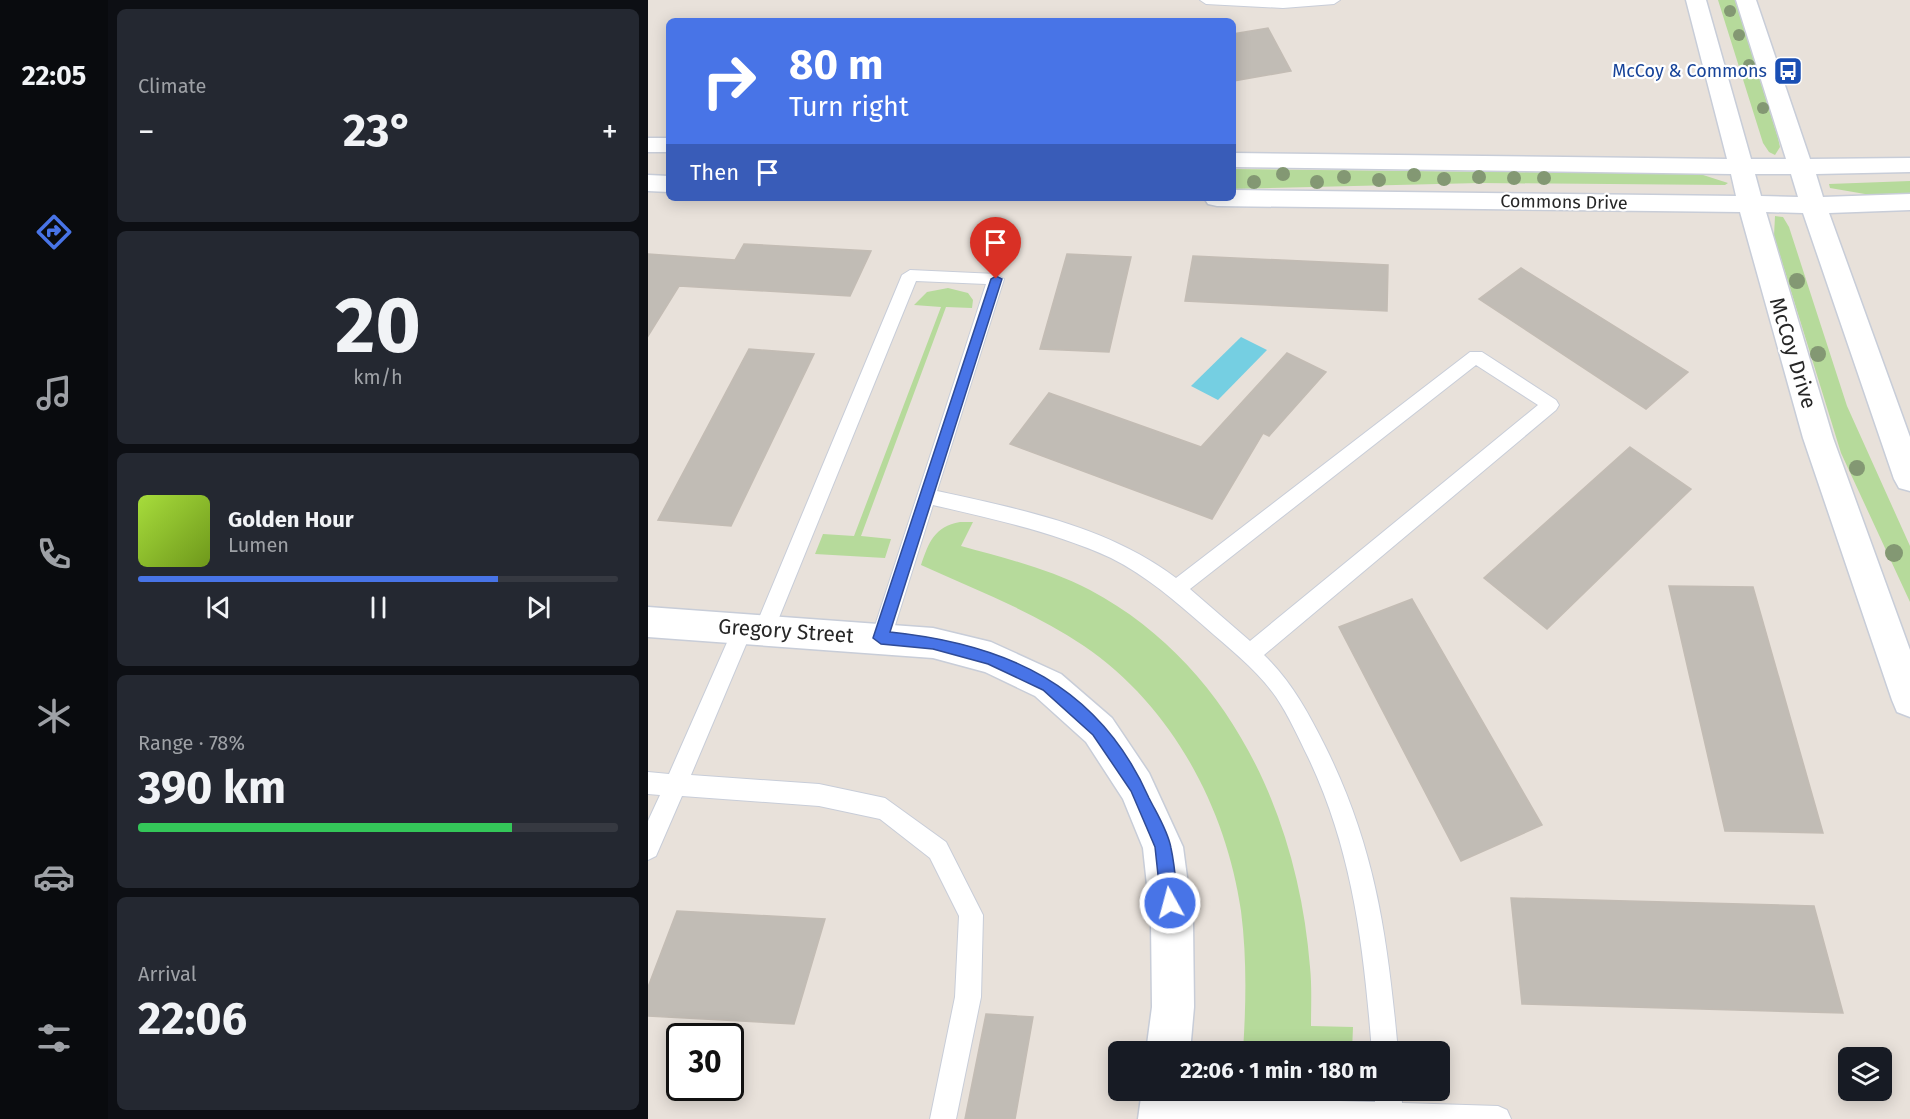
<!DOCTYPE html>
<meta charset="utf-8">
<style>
body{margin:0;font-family:"Fira Sans",sans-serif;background:#242831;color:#f1f3f6;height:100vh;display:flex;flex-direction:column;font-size:22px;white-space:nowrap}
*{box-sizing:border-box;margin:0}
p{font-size:20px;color:#9ea1a6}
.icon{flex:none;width:33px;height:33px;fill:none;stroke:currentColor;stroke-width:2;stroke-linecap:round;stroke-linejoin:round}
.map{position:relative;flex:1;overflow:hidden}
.drawer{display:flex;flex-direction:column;gap:9px;padding:9px;background:#0d0f14;width:540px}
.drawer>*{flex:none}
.hud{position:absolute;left:18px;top:18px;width:570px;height:183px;border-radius:9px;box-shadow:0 3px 15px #0003;background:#4874e7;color:#fff;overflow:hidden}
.tools{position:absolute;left:1190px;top:1047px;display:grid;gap:12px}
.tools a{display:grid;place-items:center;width:54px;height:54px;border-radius:9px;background:#171b24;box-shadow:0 3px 15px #0003;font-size:30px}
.speed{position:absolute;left:18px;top:1023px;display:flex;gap:12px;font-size:30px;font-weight:700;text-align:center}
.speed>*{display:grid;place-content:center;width:78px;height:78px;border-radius:50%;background:#171b24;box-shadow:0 3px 15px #0003;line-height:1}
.speed .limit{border:3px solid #111;border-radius:9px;background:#fff;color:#111}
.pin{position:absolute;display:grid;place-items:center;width:51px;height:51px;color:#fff;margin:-62px -26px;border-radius:50% 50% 50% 0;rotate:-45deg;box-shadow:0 0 6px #0007}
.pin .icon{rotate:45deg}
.me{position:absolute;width:66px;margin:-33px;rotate:353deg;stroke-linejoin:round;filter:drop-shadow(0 0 4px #0008)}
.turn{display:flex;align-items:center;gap:21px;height:126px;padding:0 24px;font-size:27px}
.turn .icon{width:78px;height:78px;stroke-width:2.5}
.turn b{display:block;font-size:42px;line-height:51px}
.then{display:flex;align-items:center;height:57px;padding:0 24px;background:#0003;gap:12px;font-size:22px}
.big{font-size:45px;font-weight:700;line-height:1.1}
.drawer .tile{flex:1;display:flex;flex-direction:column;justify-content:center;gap:9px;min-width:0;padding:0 21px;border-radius:9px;background:#242831}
.drawer .dial{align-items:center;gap:0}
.dial b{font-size:78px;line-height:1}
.song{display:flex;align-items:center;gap:18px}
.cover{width:72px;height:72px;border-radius:9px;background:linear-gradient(135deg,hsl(80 70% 55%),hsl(80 70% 35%))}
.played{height:6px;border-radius:3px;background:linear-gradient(90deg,#4874e7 75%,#363941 75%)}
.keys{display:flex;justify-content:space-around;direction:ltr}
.heat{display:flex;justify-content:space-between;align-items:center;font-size:33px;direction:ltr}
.charge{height:9px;border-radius:4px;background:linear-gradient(90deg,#34c759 78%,#363941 0)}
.trip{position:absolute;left:460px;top:1041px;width:342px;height:60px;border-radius:9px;background:#171b24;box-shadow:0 3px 15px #0003;font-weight:700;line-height:60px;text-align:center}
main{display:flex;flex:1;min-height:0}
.tabs{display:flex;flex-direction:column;width:108px;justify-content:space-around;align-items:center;background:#090b0e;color:#9ea1a6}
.tabs .icon{width:42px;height:42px}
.tabs .current{color:#4874e7}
.tabs b{font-size:27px;color:#f1f3f6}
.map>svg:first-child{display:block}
.green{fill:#b6da9b}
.water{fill:#75cfe2}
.building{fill:#c1bcb5;stroke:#c3bcb4;stroke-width:1.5}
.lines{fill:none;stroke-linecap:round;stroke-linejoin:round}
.service-casing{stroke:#c8cdd8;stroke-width:2}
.minor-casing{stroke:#c8cdd8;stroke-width:3}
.tertiary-casing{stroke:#c8cdd8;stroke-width:3}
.service{fill:#fff;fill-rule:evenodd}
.minor{fill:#fff;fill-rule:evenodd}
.tertiary{fill:#fff;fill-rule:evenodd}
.tree{fill:#839873}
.route{fill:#4874e7;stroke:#2f4b96;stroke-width:1.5}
.labels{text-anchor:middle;stroke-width:4.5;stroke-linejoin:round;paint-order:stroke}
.far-transit-label{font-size:18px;fill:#164399;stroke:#fff;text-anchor:end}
.far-street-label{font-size:18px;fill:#272727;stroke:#fff}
.street-label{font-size:21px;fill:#272727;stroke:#fff}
</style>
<main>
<nav class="tabs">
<b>22:05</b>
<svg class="icon current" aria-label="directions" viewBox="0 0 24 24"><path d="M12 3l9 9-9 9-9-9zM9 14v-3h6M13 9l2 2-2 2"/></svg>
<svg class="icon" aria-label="music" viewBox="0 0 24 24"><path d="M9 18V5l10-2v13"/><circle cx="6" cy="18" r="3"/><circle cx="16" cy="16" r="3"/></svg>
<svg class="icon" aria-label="phone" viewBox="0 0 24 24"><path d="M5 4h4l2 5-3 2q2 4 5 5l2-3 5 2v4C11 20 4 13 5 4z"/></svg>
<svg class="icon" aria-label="climate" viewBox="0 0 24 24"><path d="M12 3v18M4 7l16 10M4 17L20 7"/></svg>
<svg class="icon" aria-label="car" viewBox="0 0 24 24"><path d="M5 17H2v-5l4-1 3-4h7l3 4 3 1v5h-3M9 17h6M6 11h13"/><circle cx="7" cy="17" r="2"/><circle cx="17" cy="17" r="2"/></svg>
<svg class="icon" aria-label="filters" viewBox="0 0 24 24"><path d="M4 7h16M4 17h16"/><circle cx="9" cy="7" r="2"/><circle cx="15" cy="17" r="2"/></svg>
</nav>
<section class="drawer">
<div class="tile"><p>Climate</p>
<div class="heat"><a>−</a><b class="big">23°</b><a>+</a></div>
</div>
<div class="tile dial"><b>20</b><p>km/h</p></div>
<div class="tile">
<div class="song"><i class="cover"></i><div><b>Golden Hour</b><p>Lumen</p></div></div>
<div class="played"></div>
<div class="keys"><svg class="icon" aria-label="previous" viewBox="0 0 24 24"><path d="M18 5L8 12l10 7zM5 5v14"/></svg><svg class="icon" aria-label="pause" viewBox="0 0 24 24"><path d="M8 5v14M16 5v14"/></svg><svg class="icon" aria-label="next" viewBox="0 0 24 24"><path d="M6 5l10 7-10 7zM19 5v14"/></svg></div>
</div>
<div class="tile"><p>Range · 78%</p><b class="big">390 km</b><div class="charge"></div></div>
<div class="tile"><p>Arrival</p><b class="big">22:06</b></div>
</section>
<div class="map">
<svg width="1262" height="1119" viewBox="0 0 1262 1119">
<rect width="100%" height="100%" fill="#e8e1da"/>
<path class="green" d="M1070,0H1087L1130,138L1132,147L1127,155L1121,152L1115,143Z
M585,169L1052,174L1080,183L1077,185L832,183L585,189Z
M1262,181V194H1217L1182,188L1181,184Z
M1127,216L1135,217L1141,227L1199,406L1262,546V602L1193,453L1126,236Z
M300,288L320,293L325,300L324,308L298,307L213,536L243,539L237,558L167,554L175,534L206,536L293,307L266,305L279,292Z
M312,522H325L313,546C357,558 401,569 442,590C581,664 650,815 662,967C664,986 663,1006 663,1026L705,1027L704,1051H595C598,1005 599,958 593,911C578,807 523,705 436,646C386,612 328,590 273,565C281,542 286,527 312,522Z"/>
<path class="water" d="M593,337L619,350L570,400L543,386Z"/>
<path class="building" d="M620,28L643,71L585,81V34Z
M96,244L223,251L202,296L31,286L0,336V254L87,260Z
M419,254L483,257L461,352L392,349Z
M545,256L740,265L739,311L537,301Z
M873,268L1040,372L998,409L831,299Z
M101,349L166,354L83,526L10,520Z
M639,353L678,372L621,436L615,433L564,519L362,444L401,393L553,447Z
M982,447L1043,489L899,629L836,578Z
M1021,586L1105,587L1175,833L1077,831Z
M764,599L894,825L813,861L691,627Z
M863,898L1166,906L1195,1013L874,1004Z
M29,911L177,919L146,1024L0,1016V987Z
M338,1014L385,1017L367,1119H317Z"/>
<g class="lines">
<g class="service-casing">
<path id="service" d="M552,0H692L686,4L635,8L558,4Z
M262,270L348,274L356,279L289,491C371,509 460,526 528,578L822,352H834L908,400L911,405L908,410L616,655C643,681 660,712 677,746C728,848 740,940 750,1052H724C716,949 705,851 660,757C650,737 641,716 628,697C609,670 582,649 557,627C527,601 499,576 463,558C406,532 345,519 285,505L243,638L240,644L233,647L226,644L223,638L338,284L268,281L126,630L123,636L116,639L109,636L106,630L254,275ZM828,365L890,405L602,641L542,589Z
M95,619L102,622L105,628L43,775L171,784L237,798L298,842L335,915L333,997L308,1119H282L307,997L311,916L282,858L232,819L171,806L34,796L8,856L0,860V821L12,795L0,794V772L21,774L88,622Z
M727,1090H753L754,1103L850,1106L859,1110L863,1119H506L501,1109L505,1100L514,1096L727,1102Z"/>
</g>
<g class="minor-casing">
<path id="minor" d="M0,607L285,628L343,642L413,674L464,718L501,773L535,847L545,922L546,1007L542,1052H498L504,1007L503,922L495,848L475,799L438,742L387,696L337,672L285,658L0,637Z
M494,1090H538L536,1119H490Z"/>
</g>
<g class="tertiary-casing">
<path id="tertiary" d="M1038,0H1058L1103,159H1138L1088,0H1108L1162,159L1262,158V172L1168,174L1175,197L1262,194V210L1181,213L1262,437V491L1251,488L1246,479L1155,213L1118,212L1185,438L1262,650V717L1249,712L1244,700L1155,438L1092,212L569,206L560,204L556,198H585V190L1088,196L1083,174L585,167V153L1079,159ZM1107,174H1143L1150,197L1113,196Z
M0,138H21V152H0Z
M0,175L21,176V192L0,191Z"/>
</g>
<use href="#service" class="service"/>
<use href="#minor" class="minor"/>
<use href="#tertiary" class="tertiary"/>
</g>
<g class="tree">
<circle cx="1082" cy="11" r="6"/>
<circle cx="1091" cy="35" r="6"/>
<circle cx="1101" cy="65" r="6"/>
<circle cx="1115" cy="108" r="6"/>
<circle cx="635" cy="174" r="7"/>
<circle cx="766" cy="175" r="7"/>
<circle cx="696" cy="177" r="7"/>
<circle cx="831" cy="177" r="7"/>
<circle cx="866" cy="178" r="7"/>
<circle cx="896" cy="178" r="7"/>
<circle cx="796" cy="179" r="7"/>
<circle cx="731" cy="180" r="7"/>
<circle cx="606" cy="182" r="7"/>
<circle cx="669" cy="182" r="7"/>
<circle cx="1149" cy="281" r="8"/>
<circle cx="1170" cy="354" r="8"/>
<circle cx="1209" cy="468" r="8"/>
<circle cx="1246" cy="553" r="9"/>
</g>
<path class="route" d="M348,276L354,279L242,632C358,644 451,685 501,798C509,814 520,831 523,848C527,866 528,885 530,903L527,909L522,912L516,909L513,903L507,847L483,791L445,735L395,690L340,664L285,649L233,644L225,638L343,279Z"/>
<defs>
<g id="bus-square" transform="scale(1.5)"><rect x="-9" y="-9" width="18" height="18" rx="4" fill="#1a4fb4" stroke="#fff"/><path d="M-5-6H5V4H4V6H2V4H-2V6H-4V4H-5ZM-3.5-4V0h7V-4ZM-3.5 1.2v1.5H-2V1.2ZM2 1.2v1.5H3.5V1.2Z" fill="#fff"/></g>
</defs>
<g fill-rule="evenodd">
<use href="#bus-square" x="1140" y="71"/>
</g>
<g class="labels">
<g class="far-transit-label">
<text x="1119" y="77">McCoy &amp; Commons</text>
</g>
<g class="far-street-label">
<text transform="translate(916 202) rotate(1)" y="6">Commons Drive</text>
</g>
<g class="street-label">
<text transform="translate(1145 353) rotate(73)" y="7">McCoy Drive</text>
<text transform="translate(138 631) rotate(4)" y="7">Gregory Street</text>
</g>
</g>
</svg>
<div class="tools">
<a><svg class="icon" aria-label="layers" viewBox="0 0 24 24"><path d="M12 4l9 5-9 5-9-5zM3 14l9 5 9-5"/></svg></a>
</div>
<div class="speed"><div class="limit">30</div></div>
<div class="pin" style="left:348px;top:279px;background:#d93025"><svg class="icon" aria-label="arrive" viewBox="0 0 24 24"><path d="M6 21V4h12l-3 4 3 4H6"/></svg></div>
<svg class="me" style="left:522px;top:903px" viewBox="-20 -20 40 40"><circle r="17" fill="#4874e7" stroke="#fff" stroke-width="3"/><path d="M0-11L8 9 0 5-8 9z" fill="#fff"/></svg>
<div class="trip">22:06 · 1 min · 180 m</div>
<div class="hud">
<div class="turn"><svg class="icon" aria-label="right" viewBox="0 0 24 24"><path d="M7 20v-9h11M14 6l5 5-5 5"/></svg><div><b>80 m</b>Turn right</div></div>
<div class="then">Then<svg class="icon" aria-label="arrive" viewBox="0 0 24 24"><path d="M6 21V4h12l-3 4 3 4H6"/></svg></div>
</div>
</div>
</main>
